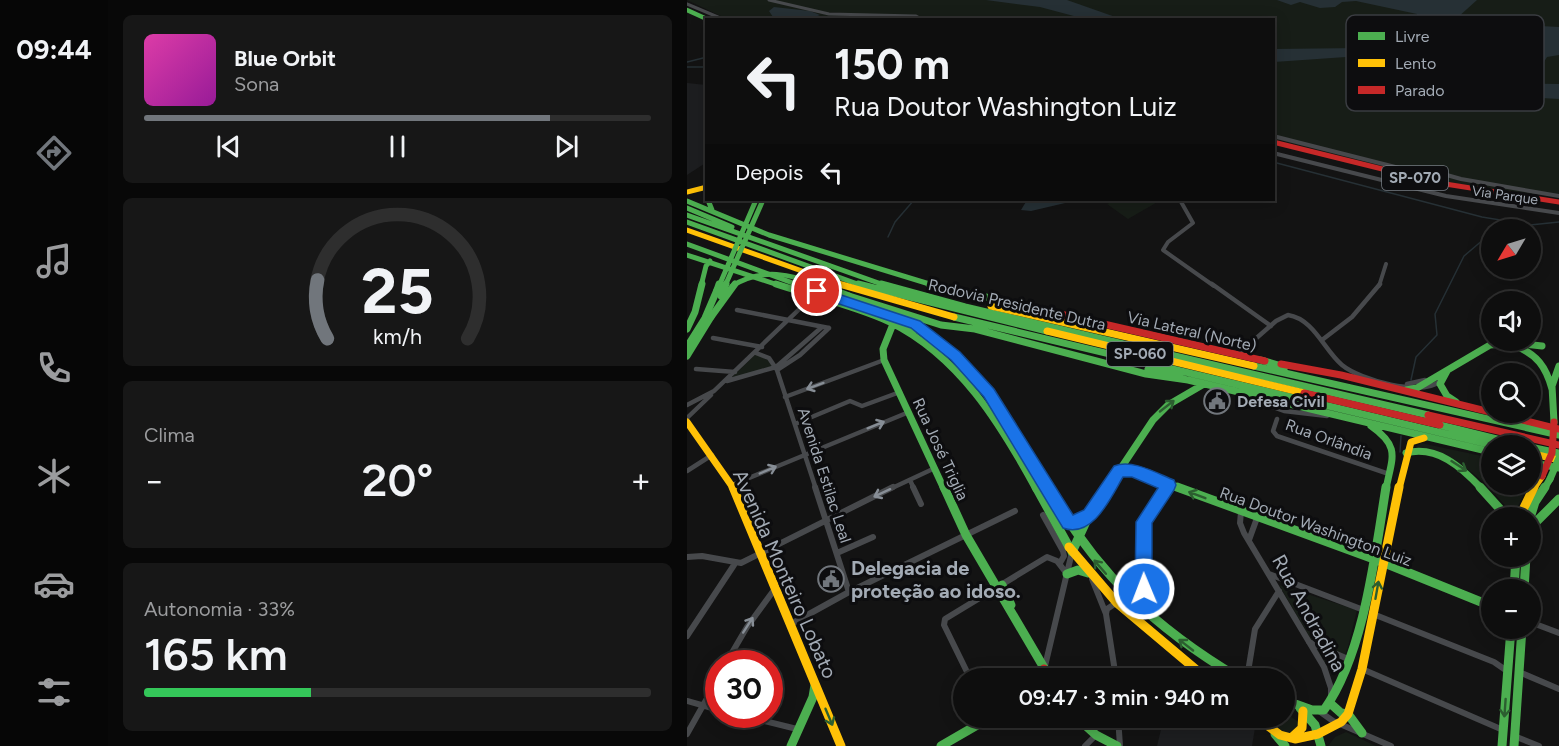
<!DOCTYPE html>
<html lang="pt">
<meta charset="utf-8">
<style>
body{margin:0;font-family:Figtree,sans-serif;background:#171717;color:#f1f3f6;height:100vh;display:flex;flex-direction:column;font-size:22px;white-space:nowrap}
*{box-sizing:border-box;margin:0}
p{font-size:20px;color:#9b9c9e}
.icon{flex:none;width:33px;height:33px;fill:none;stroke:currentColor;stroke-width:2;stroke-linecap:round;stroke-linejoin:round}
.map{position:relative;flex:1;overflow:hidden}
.panel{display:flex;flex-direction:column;gap:15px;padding:15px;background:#080808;width:579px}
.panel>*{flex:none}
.top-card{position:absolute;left:18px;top:18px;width:570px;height:183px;border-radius:0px;box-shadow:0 3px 15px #0003,0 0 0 2px #2e2e2e;background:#0e0e0e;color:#f1f3f6;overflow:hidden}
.needle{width:39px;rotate:232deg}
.buttons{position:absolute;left:794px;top:219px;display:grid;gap:12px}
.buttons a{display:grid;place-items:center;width:60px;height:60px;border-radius:50%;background:#0e0e0e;box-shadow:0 3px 15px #0003,0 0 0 2px #2e2e2e;font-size:30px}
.speed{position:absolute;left:18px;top:650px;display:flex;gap:12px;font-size:30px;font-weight:700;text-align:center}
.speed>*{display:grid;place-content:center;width:78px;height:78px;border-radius:50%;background:#0e0e0e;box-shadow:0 3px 15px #0003,0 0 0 2px #2e2e2e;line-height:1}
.speed .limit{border:9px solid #d22;background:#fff;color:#111}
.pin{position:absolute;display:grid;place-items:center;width:51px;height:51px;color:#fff;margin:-26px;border:3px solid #fff;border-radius:50%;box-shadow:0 2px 6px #0007}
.me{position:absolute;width:66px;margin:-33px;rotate:359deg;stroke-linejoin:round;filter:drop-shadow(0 0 4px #0008)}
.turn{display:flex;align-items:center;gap:21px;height:126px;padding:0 30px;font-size:27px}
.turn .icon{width:78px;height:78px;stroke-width:2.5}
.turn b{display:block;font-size:42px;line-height:51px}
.then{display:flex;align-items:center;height:57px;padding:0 30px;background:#0003;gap:12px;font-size:22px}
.big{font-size:45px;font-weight:600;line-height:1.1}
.panel .card{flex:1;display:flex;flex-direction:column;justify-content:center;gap:9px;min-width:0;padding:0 21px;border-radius:9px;background:#171717}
.panel .dial{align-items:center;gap:0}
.dial svg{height:156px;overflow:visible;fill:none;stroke:#2e2e2e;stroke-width:7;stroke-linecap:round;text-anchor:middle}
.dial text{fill:#f1f3f6;stroke:none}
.song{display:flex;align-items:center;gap:18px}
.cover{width:72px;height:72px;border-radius:9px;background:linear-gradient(135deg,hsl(320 70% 55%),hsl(300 70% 35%))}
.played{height:6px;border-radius:3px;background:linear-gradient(90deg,#71767c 80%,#2e2e2e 80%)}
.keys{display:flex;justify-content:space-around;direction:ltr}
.heat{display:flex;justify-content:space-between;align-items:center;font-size:33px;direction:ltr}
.charge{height:9px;border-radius:4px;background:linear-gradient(90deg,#34c759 33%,#2e2e2e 0)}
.trip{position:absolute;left:266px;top:668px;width:342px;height:60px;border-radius:30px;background:#0e0e0e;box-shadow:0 3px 15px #0003,0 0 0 2px #2e2e2e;font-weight:600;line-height:60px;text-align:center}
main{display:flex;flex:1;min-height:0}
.menu{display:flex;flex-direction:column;width:108px;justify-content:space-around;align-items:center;background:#060606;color:#9b9c9e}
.menu .icon{width:42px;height:42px}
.menu .on{color:#71767c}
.menu b{font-size:27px;color:#f1f3f6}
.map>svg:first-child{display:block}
.built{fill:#1d1e20}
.green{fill:#171d17}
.water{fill:#263035}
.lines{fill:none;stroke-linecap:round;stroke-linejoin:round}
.stream{stroke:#263035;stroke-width:1.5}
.street-far3{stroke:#47494c;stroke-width:3}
.street-far2{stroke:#47494c;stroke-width:4}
.street-far1{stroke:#47494c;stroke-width:4.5}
.street{stroke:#47494c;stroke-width:6}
.fast-far3{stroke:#4caf50;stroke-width:4.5}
.fast-far2{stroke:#4caf50;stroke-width:5}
.fast-far1{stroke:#4caf50;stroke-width:7}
.fast{stroke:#4caf50;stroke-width:9}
.slow-far2{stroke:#ffc107;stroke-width:5}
.slow-far1{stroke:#ffc107;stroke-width:7}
.slow{stroke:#ffc107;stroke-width:9}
.jam-far2{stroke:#c62828;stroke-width:5}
.jam-far1{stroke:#c62828;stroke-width:7}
.jam{stroke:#c62828;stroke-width:9}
.fast-bridge-far1{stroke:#4caf50;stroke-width:5}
.fast-bridge{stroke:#4caf50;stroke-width:7}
.jam-bridge{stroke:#c62828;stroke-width:7}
.oneway{stroke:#878e96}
.oneway2{stroke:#2c5e30}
.route{fill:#1a73e8;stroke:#114b97;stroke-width:1.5}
.labels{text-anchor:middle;stroke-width:6;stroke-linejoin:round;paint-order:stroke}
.far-street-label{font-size:14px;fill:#a3abb5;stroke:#0d0d0f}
.shield{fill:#0d0d0f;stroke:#767c83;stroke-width:1.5}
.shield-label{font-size:15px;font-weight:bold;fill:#a3abb5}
.street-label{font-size:16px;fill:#a3abb5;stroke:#0d0d0f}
.poi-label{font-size:16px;font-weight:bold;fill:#a3abb5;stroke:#0d0d0f;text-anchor:start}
.near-poi-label{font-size:20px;font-weight:bold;fill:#a3abb5;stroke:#0d0d0f;text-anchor:start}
.near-street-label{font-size:20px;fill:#a3abb5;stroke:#0d0d0f}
.key{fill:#0d0d0f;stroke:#3a3c41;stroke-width:1.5}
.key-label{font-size:16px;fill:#a3abb5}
</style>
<main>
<nav class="menu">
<b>09:44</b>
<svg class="icon on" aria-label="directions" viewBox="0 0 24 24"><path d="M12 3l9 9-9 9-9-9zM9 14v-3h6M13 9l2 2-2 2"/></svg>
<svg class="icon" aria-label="music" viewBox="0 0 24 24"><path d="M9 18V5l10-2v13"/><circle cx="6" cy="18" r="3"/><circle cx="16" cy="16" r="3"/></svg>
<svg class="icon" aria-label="phone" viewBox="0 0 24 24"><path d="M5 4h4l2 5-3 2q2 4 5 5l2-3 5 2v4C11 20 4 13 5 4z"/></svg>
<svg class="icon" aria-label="climate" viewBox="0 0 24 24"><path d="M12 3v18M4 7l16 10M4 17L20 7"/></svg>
<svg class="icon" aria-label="car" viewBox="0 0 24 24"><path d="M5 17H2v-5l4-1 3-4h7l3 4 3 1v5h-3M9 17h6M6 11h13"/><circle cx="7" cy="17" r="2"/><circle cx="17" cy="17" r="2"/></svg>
<svg class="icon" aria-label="filters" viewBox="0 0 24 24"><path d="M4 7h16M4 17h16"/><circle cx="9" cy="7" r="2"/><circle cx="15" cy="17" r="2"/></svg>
</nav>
<section class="panel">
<div class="card">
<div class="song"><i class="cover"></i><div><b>Blue Orbit</b><p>Sona</p></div></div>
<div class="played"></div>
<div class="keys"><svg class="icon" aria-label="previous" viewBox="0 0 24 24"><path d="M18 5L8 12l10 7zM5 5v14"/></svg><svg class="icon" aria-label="pause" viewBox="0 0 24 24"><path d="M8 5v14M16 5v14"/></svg><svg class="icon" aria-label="next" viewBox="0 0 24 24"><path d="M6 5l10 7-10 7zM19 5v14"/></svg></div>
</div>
<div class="card dial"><svg viewBox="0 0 100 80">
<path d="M14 69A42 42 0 1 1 86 69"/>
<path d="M14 69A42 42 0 0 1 9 39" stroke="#71767c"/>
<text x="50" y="56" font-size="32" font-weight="700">25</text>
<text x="50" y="72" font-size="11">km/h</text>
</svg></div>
<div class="card"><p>Clima</p>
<div class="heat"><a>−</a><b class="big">20°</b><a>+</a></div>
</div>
<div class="card"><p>Autonomia · 33%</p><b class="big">165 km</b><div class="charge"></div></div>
</section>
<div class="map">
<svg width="872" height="746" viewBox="0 0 872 746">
<rect width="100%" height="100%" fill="#131313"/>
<path class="built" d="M0,83L19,85L20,162L0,175Z
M477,717H555L568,728L565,746H470Z"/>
<path class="green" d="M0,0H872V195L810,192L736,177L587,139L586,20H42Z
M428,200H474L441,219L420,204Z
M69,354L83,361L86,368L43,379Z
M734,443L804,458V484L841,485L828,513C817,506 813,499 804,490C783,467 759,454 728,447Z
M592,585L670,610L661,647L651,672L644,673Z
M597,712L613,723L608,734H599L579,717H597Z
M659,732L689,746H641L648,737Z"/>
<path class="water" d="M299,0H380L434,19H398L353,7Z
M590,0H790L770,18L773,21L794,22L835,53L842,48L843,39L853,26L872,27V55L860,57L855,65L845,58L835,60L812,55L791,60L751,58L730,62L723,59L720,50L726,41L730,14L669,1L655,2L648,7L633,8L613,2L604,5Z
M87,7L123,11L133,15C119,22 100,21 86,17L82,11Z
M674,48L701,55L739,72L805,83L872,84V99L781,94L748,87L695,65L659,57L587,62V49Z
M340,200H391L344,211L334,210Z"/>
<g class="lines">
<path class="stream" d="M0,62L20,57
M0,67H20
M586,162L795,217L843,225L872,222
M828,230L842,225
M201,237L208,222L227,200
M724,380L729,357L750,335L748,314L777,256L797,239L804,237
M713,452L714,436"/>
<path class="street-far3" d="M82,0L142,14L229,16L236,20
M0,4L38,20"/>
<path class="street-far2" d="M586,136L724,171L742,170L774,179L872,196
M586,153L759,196L872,213
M493,200L506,223L481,242L476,250L527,286
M692,286L699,264"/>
<path class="street-far1" d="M525,284L584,326
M50,310L142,328
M26,338L75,347
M635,340L665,317L693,284
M69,353L82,358L90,370L129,489
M550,355L589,321L601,315C627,319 637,350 655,365C673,380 735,397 753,381
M9,369L48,372
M90,370L113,355L142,328
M40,381L89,367L135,327
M720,384L738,380
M556,396L597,411L640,416
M98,397L197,360
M0,405L27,391L126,296
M0,418L24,395
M590,419L586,431L590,436L702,474
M108,424L163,401L175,406L213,392
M0,471L25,455
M223,480L227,489
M45,485L222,412
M203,489L248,468
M478,489L481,485"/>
<path class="street" d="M128,487L162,592
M226,487L234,504
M554,512L553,523L557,533L637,667L644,688V699
M356,515L376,551L377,556L373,563
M562,540L570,518
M150,553L186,537
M0,557L15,556L54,563L206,487
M582,574L674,609
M405,579L419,614L429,678
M457,608L456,529L460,516L479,487
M419,614L420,609L429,603
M686,614L807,662L820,671
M843,622L872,633
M104,624L162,592L328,511
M0,636L47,565
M622,642L661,659
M39,663L60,627L87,590
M358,666L385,552
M675,669L816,730
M832,672L872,689
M283,678L257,625L258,619L360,557L370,561L380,574
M560,678L568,629L592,591
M0,701L32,710
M632,711L646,721L704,746
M49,714L110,729
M431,717L433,746
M0,734L32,677
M827,736L852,746
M398,746L409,735"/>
<path class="fast-far3" d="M0,10L22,20"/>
<path class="fast-far2" d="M21,200L25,210
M0,201L82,235L249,286
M0,208L45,227
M0,215L200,286
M0,222L176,286
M0,244L114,286
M0,255L94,286
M14,286L19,266L23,261"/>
<path class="fast-far1" d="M89,284C125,296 169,306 203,322C272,356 313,423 349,489
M109,284C151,298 194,310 233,331C295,366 328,429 362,489
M171,284L360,331
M194,284L278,307L741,415
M242,284L347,308
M162,296L254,325L288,329L459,374L501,380L804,452
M267,317L810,446
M208,319L196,349L197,360L257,489
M0,329L8,312L15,284
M828,346C850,354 859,367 865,389
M0,347L18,318L30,290
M0,356L24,317
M574,360L598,367
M567,366L872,435
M461,369L501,380
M760,371L753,384L760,396L769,402
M719,390L730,388L803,345L827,343L855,346
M867,422L865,386L872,366
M753,425L839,446
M684,426C714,447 705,457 699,489
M843,447L872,453
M719,453C750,445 774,467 795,489
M843,462L872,468
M432,471H445L494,489
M420,489L466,420L481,405L517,384
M857,489L863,479"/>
<path class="fast" d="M257,487L279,535L363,678
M349,487L382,547
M361,487C409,573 468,628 552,678
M490,487L695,562L804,606
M793,487L821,518
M843,518L848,502L858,487
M843,528L872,499
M385,552L402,515L421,487
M380,574L391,570L401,573
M315,585L324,605
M827,590L829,556
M837,590L839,556
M597,700L625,710H637C677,654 688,555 699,487
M644,704L654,713L661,714L675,733
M613,708L628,725L634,746
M389,717L409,735L430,746
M588,734L598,746
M104,746L126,697L128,685
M254,746L304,717
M815,746L824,628
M827,746L835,628"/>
<path class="slow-far2" d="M0,192L20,187
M0,230L157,286"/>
<path class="slow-far1" d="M152,284L267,317
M304,306L567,366
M360,331L617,393
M0,422L47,489
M843,453L872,460
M712,489L724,442L737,438
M846,489L855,476"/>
<path class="slow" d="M46,487L154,746
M832,518L847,487
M382,547L430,603L519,678
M569,717L593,735L608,739L631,734L654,722L661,714L675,669L712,487
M604,738L615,728L616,711"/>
<path class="jam-far2" d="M586,142L752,183L872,202"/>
<path class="jam-far1" d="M347,308L578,361
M594,364L654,375L872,429
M617,393L753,425
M741,415L872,445"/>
<path class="jam" d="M351,678L357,669"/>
<path class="fast-bridge-far1" d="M32,286L69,200
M38,286L76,200
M45,286C75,267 104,274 135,286"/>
<path class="fast-bridge" d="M131,284L162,296
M30,290L32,284
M34,296L39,284
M24,317L48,284
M863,479L872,458"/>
<path class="jam-bridge" d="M855,476L865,453L867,422"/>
</g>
<defs><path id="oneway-shaft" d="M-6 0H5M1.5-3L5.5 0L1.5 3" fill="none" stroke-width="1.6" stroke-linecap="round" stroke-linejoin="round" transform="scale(1.5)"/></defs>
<g class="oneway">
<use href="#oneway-shaft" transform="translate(128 386) rotate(160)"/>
<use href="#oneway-shaft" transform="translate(189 425) rotate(-22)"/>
<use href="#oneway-shaft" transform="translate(81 470) rotate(-23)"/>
<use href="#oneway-shaft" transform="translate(195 493) rotate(155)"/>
<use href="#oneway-shaft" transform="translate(61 625) rotate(-57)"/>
</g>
<g class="oneway2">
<use href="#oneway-shaft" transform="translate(480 406) rotate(-38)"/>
<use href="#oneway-shaft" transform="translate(772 466) rotate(33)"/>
<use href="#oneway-shaft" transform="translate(510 495) rotate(-159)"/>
<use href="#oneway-shaft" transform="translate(413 567) rotate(-131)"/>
<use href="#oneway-shaft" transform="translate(690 590) rotate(-80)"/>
<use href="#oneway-shaft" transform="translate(499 645) rotate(-142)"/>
<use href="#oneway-shaft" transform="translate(818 708) rotate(94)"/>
<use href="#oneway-shaft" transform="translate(142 717) rotate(67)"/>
</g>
<path class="route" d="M130,287L233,321L273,352L307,389L386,515L397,510L427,466C446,459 469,473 487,480L489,485L487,490L465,523V589L463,595L457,597L451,595L448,589L449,522L471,488L445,477H436C424,497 406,539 376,528L297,397L264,360L224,328L125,295V288Z"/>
<defs>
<g id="civic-ring" transform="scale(1.35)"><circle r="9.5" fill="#0d0d0f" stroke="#71767c" stroke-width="1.5"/><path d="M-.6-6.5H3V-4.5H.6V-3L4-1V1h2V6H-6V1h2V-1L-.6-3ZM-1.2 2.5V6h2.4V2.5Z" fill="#71767c"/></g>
</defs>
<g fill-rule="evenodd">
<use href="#civic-ring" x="530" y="401"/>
<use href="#civic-ring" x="144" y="579"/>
</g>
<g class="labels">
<g class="far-street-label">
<text transform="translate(818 195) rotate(8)" y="5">Via Parque</text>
</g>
<g class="shield">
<rect x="695" y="166" width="66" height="24" rx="4.5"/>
<rect x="420" y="342" width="66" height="24" rx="4.5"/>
</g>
<g class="shield-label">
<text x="728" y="183">SP-070</text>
<text x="453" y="359">SP-060</text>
</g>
<g class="street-label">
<text transform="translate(330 304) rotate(13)" y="6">Rodovia Presidente Dutra</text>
<text transform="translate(505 331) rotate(13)" y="6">Via Lateral (Norte)</text>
<text transform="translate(642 439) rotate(20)" y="6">Rua Orlândia</text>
<text transform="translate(254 449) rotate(65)" y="6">Rua José Triglia</text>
<text transform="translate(138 475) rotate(72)" y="6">Avenida Estilac Leal</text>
<text transform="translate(629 526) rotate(20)" y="6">Rua Doutor Washington Luiz</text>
</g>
<g class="poi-label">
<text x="550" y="407">Defesa Civil</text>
</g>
<g class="near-poi-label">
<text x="164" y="575">Delegacia de<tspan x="164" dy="23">proteção ao idoso.</tspan></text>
</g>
<g class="near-street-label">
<text transform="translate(98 574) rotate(66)" y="7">Avenida Monteiro Lobato</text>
<text transform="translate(622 613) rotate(61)" y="7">Rua Andradina</text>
</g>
</g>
<rect x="659" y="15" width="198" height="96" rx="9" class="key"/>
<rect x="671" y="32" width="27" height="8" fill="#4caf50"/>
<rect x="671" y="59" width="27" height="8" fill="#ffc107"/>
<rect x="671" y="86" width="27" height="8" fill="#c62828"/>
<g class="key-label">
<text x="708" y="42">Livre</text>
<text x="708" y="69">Lento</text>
<text x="708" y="96">Parado</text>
</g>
</svg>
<div class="buttons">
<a><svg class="needle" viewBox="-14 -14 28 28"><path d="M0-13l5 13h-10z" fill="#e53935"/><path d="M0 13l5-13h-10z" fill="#9b9c9e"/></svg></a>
<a><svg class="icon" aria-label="sound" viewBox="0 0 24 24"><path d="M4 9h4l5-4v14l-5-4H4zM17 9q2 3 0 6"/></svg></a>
<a><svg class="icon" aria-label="search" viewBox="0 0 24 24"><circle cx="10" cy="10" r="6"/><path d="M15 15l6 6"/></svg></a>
<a><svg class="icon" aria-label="layers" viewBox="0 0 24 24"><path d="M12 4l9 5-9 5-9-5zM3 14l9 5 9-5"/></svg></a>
<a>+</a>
<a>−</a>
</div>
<div class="speed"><div class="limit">30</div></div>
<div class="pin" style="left:130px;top:291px;background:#d93025"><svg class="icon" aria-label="arrive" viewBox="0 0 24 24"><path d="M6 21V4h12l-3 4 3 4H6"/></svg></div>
<svg class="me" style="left:457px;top:589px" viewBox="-20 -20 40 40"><circle r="17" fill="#1a73e8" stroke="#fff" stroke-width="3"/><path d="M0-11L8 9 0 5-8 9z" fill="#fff"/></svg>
<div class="trip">09:47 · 3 min · 940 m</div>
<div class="top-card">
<div class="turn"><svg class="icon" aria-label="left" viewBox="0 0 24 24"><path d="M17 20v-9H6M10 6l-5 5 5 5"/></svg><div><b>150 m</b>Rua Doutor Washington Luiz</div></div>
<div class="then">Depois<svg class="icon" aria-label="left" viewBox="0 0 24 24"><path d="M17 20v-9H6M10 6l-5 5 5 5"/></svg></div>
</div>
</div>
</main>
